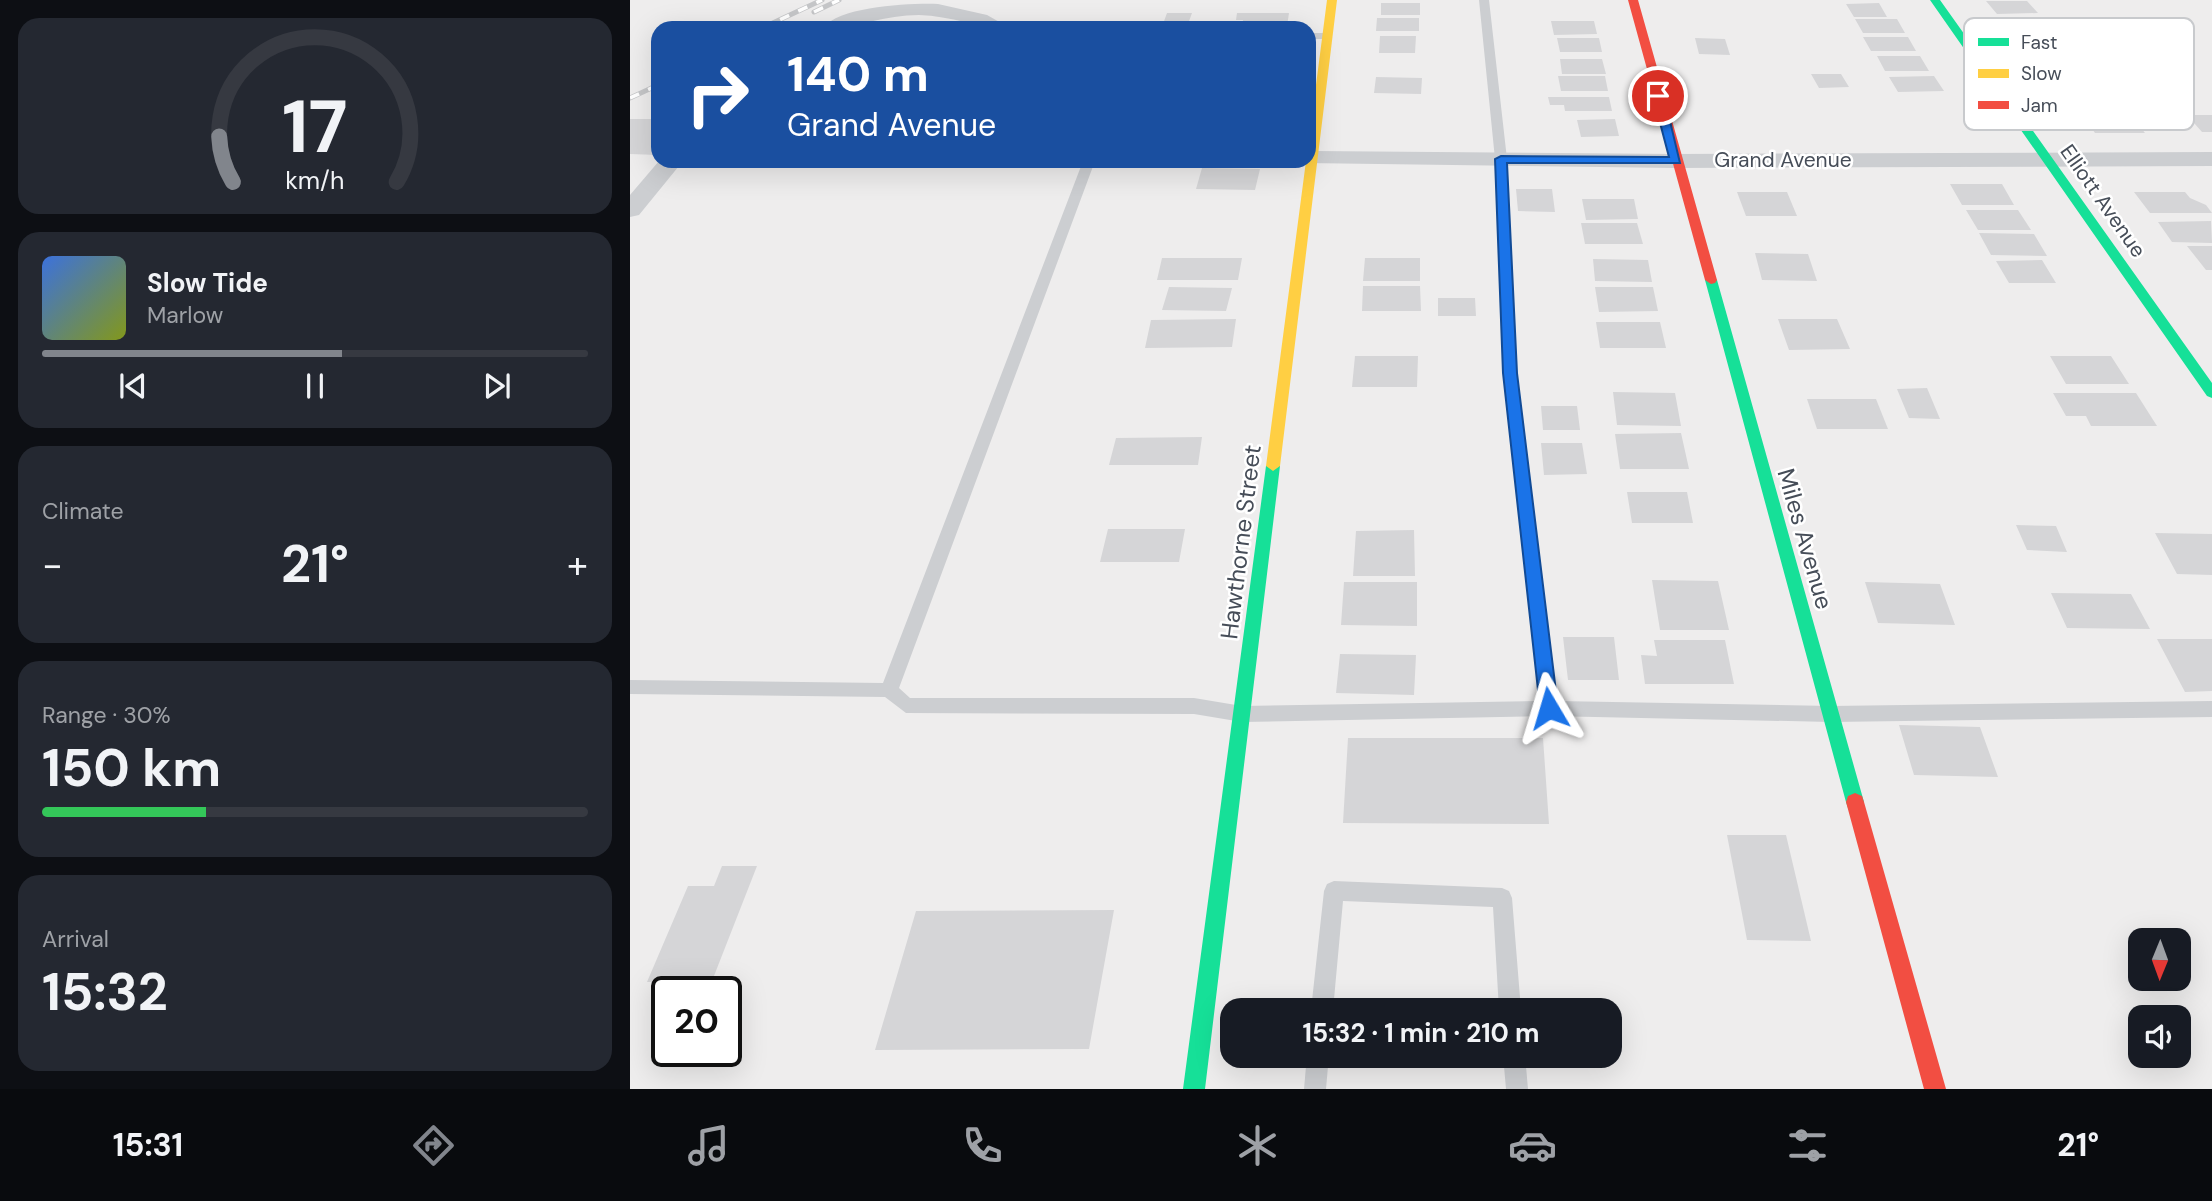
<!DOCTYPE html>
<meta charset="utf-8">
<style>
body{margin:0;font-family:"DM Sans",sans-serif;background:#242831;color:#f1f3f6;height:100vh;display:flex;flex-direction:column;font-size:26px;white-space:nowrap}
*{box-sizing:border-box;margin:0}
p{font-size:23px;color:#9ea1a6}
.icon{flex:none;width:38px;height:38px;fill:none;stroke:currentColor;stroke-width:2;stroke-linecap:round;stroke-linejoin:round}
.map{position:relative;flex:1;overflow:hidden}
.details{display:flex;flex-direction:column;gap:18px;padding:18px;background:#0d0f14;width:630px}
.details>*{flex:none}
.banner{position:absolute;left:21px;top:21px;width:665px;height:147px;border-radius:21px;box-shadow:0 7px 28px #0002;background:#1a4fa0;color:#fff;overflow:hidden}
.needle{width:46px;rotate:181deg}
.buttons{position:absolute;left:1498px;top:928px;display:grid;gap:14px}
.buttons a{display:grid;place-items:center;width:63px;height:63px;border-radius:14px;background:#171b24;box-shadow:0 7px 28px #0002;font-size:35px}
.speed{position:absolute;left:21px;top:976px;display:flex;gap:14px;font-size:35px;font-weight:700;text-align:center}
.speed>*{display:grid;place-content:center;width:91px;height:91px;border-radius:50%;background:#171b24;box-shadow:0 7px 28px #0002;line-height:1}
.speed .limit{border:4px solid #111;border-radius:10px;background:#fff;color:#111}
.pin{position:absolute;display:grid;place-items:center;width:60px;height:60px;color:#fff;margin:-30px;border:4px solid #fff;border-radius:50%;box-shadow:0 2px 7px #0007}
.me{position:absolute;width:77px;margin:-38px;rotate:353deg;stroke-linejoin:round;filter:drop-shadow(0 0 5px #0008)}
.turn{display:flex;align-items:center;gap:24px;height:147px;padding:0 21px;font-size:32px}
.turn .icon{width:91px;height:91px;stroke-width:2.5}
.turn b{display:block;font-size:49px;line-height:60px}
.big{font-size:52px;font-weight:700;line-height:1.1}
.details .card{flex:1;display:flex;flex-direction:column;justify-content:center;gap:10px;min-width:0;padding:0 24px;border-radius:21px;background:#242831}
.details .dial{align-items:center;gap:0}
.dial svg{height:182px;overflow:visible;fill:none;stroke:#363941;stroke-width:7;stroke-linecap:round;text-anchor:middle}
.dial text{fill:#f1f3f6;stroke:none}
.song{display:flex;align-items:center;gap:21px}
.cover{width:84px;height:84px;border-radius:10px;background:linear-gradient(135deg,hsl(220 70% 55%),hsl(70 70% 35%))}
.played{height:7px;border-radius:4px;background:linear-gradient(90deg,#81858c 55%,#363941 55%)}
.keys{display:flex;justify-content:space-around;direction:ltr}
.heat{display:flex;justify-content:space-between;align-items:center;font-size:38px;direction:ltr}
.charge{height:10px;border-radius:5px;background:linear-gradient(90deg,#34c759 30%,#363941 0)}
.trip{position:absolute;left:590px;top:998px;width:402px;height:70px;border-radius:21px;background:#171b24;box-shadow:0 7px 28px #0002;font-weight:700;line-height:70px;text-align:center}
.tab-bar{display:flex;height:112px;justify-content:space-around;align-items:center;background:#090b0e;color:#9ea1a6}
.tab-bar .icon{width:49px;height:49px}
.tab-bar .current{color:#81858c}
.tab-bar b{font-size:32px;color:#f1f3f6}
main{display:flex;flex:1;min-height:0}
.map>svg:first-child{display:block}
.building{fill:#d5d5d7}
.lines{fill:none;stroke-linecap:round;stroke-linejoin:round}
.lane{fill:#ccced1;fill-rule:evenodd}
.street{fill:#ccced1;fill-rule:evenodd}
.fast{fill:#16e098;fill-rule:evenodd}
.slow{fill:#ffcf43;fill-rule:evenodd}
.jam{fill:#f24e42;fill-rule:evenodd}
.rail-casing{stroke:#c5c6c8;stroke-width:5}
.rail{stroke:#fff;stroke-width:3.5;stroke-dasharray:10;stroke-linecap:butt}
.route{fill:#1a73e8;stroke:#114b97;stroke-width:2}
.labels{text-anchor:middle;stroke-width:5;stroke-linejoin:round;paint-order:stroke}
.far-street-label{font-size:21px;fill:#464d58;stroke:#fff}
.street-label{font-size:24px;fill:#464d58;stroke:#fff}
.key{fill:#fff;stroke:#c8cacd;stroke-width:2}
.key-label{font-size:19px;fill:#464d58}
</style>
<main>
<section class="details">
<div class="card dial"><svg viewBox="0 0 100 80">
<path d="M14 69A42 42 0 1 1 86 69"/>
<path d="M14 69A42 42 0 0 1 8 49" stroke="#81858c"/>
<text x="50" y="56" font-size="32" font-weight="700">17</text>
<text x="50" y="72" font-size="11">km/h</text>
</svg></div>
<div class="card">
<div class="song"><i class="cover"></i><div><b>Slow Tide</b><p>Marlow</p></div></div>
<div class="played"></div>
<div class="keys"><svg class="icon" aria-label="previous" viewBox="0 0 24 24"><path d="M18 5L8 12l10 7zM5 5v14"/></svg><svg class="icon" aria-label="pause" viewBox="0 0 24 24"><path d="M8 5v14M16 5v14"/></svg><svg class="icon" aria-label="next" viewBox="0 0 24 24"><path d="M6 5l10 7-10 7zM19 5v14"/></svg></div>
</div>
<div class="card"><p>Climate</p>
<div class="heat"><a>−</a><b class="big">21°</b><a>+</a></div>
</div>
<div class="card"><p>Range · 30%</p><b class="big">150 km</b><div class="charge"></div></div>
<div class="card"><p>Arrival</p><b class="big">15:32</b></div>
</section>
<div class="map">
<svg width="1582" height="1089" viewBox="0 0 1582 1089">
<rect width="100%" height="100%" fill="#eeeded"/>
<path class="building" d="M1356,1H1397L1408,13L1367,14Z
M751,3H790V15H751Z
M1249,3L1257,17H1224L1216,4Z
M537,13H562L558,24H533Z
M607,13H659L657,26H612L613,20H606Z
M1411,17L1422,31H1380L1369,18Z
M1480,17L1491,28H1466L1456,18Z
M747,18H789V31H746Z
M1225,19H1267L1275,33H1233Z
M921,21H964L967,34L924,35Z
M750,36H786L785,53H749Z
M1233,37H1278L1286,51H1241Z
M927,38H969L972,52H930Z
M1065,38L1095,39L1100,55L1069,54Z
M1247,56H1290L1299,71H1255Z
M930,59H972L976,74H932Z
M1181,74H1211L1219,87L1189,88Z
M928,76H975L978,91H931Z
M1304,76L1314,91L1268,92L1259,77Z
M746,77L792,78L791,94L744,93Z
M918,97H979L982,111H935L934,105H920Z
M1452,115L1501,116L1515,133H1465Z
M1557,115H1582V132H1572Z
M0,119H28V155L0,154Z
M985,119L989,136L951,137L947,120Z
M572,168L630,169L625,190L566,189Z
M1320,184H1372L1384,205H1332Z
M886,189H922L925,212L888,211Z
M1107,192H1157L1167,216H1116Z
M1504,192H1555L1560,198L1576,205L1582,213H1520Z
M952,199H1004L1008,219L956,220Z
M1336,210H1388L1401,230H1348Z
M1581,221L1582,243L1542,242L1528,222Z
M951,223H1007L1013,244H955Z
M1349,233L1404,234L1417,256L1361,255Z
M1557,246H1582V270H1576Z
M1125,253L1178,254L1187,281L1132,280Z
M532,258H612L608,280H527Z
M735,258H790V281H733Z
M963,259L1018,260L1022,282L965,281Z
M1412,260L1426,283H1379L1366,261Z
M733,286H790L791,311H732Z
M539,287L602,288L596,311L532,310Z
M965,287H1023L1028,311L969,312Z
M808,298H845L846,316H808Z
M606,319L602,347L515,348L521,320Z
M1148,319H1207L1220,349L1159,350Z
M966,322H1030L1036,348H970Z
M725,356H788L787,387H722Z
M1420,356H1481L1499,384H1436Z
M1297,388L1310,419L1279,418L1267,389Z
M983,392L1045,393L1051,426L987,425Z
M1423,393H1506L1527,426H1461L1456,416H1436Z
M1177,399H1246L1258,429H1187Z
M911,406H947L950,430H913Z
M1051,433L1059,469H990L985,434Z
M572,437L568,465H479L486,438Z
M911,443H952L957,474L914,475Z
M997,492H1057L1063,523H1002Z
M1386,525L1426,526L1437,552L1397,550Z
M478,529H555L549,562H470Z
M784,530L785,576H723L726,531Z
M1525,533L1582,534V575L1547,574Z
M1022,580L1088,581L1099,630H1030Z
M714,582H787V626L711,625Z
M1235,582L1310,584L1325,625L1248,623Z
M1421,593L1501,594L1520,629L1437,628Z
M933,637H984L989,680H938Z
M1527,639H1582V691L1555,692Z
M1024,640H1095L1104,684H1015L1011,655L1027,656Z
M710,654L786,655L784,695L706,693Z
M1269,725L1350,727L1368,777L1284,775Z
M718,738H913L919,824L713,823Z
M1097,835H1156L1181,941L1117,940Z
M92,866H127L82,981L17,982L58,886H84Z
M484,910L459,1049L245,1050L286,911Z"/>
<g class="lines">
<path class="lane" d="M849,0H859L877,159L887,373L927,701L1201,706L1582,701V717L1201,722L919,716L612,722L564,714L276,713L255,697L0,694V680L253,683L453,161H465L269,688L280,698H564L612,706L909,701L873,373L865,159Z
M679,33H697L702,36L697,39H679Z
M704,881L872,888L879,891L882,898L891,1010H869L863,907L713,901L703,1010H681L694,891L697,884Z
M677,1055H699L696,1089H674Z
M873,1055H895L898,1089H876Z"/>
<path class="street" d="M308,4L357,15L380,28C349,28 321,16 289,15C255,15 227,28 193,28C210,6 281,3 308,4Z
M683,151L1046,154L1582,152V166L1046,168L675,163L679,161V152Z
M29,161H53L9,215L0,217V195Z"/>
<path class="fast" d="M1300,0H1310L1582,383V398L1577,396Z
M1081,276L1087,280L1234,802L1232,808L1225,811L1218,808L1216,802L1075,280Z
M643,461L650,466L575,1089H553L636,466Z"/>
<path class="slow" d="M697,0H707L650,466L643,471L636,466L676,161H679V139Z"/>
<path class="jam" d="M998,0H1008L1087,280L1085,283L1081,284L1075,280Z
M1225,793L1232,796L1234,802L1316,1089H1294L1216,802L1218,796Z"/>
<g class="rail-casing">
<path id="rail" d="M184,12L209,0
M132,28L192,0
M0,98L28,85"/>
</g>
<use href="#rail" class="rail"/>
</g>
<path class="route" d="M1028,92L1034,96L1050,163H877L887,373L928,708L919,715L910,708L873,373L865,159L871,156L1039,157L1023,96Z"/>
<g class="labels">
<g class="far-street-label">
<text x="1153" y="167">Grand Avenue</text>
<text transform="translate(1473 201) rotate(55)" y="7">Elliott Avenue</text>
</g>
<g class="street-label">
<text transform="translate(1175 539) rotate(74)" y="8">Miles Avenue</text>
<text transform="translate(611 542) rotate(-83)" y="8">Hawthorne Street</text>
</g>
</g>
<rect x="1334" y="18" width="230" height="112" rx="10" class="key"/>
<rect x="1348" y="38" width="31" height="8" fill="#16e098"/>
<rect x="1348" y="69" width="31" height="9" fill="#ffcf43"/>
<rect x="1348" y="101" width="31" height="8" fill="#f24e42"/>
<g class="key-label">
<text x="1391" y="49">Fast</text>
<text x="1391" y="80">Slow</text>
<text x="1391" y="112">Jam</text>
</g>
</svg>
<div class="buttons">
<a><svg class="needle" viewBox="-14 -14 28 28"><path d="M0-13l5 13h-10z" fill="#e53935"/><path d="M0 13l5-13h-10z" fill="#9ea1a6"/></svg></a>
<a><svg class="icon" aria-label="sound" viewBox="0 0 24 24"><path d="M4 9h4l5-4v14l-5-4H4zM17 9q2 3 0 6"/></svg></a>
</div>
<div class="speed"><div class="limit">20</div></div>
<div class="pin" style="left:1028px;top:96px;background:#d93025"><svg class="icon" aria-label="arrive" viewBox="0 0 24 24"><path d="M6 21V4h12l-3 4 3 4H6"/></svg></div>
<svg class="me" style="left:919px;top:708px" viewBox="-20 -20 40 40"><path d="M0-17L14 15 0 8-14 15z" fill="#1a73e8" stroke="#fff" stroke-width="4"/></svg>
<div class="trip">15:32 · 1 min · 210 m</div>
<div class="banner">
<div class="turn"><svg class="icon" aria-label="right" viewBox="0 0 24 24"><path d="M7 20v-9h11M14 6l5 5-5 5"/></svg><div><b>140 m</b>Grand Avenue</div></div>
</div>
</div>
</main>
<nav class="tab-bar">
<b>15:31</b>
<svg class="icon current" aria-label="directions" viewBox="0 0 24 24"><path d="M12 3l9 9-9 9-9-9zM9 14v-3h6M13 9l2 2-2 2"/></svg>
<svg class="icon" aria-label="music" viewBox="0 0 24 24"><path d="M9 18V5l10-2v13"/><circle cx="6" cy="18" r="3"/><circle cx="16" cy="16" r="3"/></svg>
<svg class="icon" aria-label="phone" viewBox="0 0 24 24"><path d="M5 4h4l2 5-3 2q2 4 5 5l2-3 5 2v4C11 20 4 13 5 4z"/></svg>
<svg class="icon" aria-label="climate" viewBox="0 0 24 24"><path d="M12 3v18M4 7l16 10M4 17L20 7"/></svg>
<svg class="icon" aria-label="car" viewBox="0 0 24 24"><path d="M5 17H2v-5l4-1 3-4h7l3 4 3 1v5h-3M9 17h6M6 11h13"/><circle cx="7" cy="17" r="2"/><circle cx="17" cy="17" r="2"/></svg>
<svg class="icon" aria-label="filters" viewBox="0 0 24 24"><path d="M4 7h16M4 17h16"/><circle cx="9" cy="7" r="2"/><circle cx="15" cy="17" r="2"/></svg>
<b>21°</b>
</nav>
